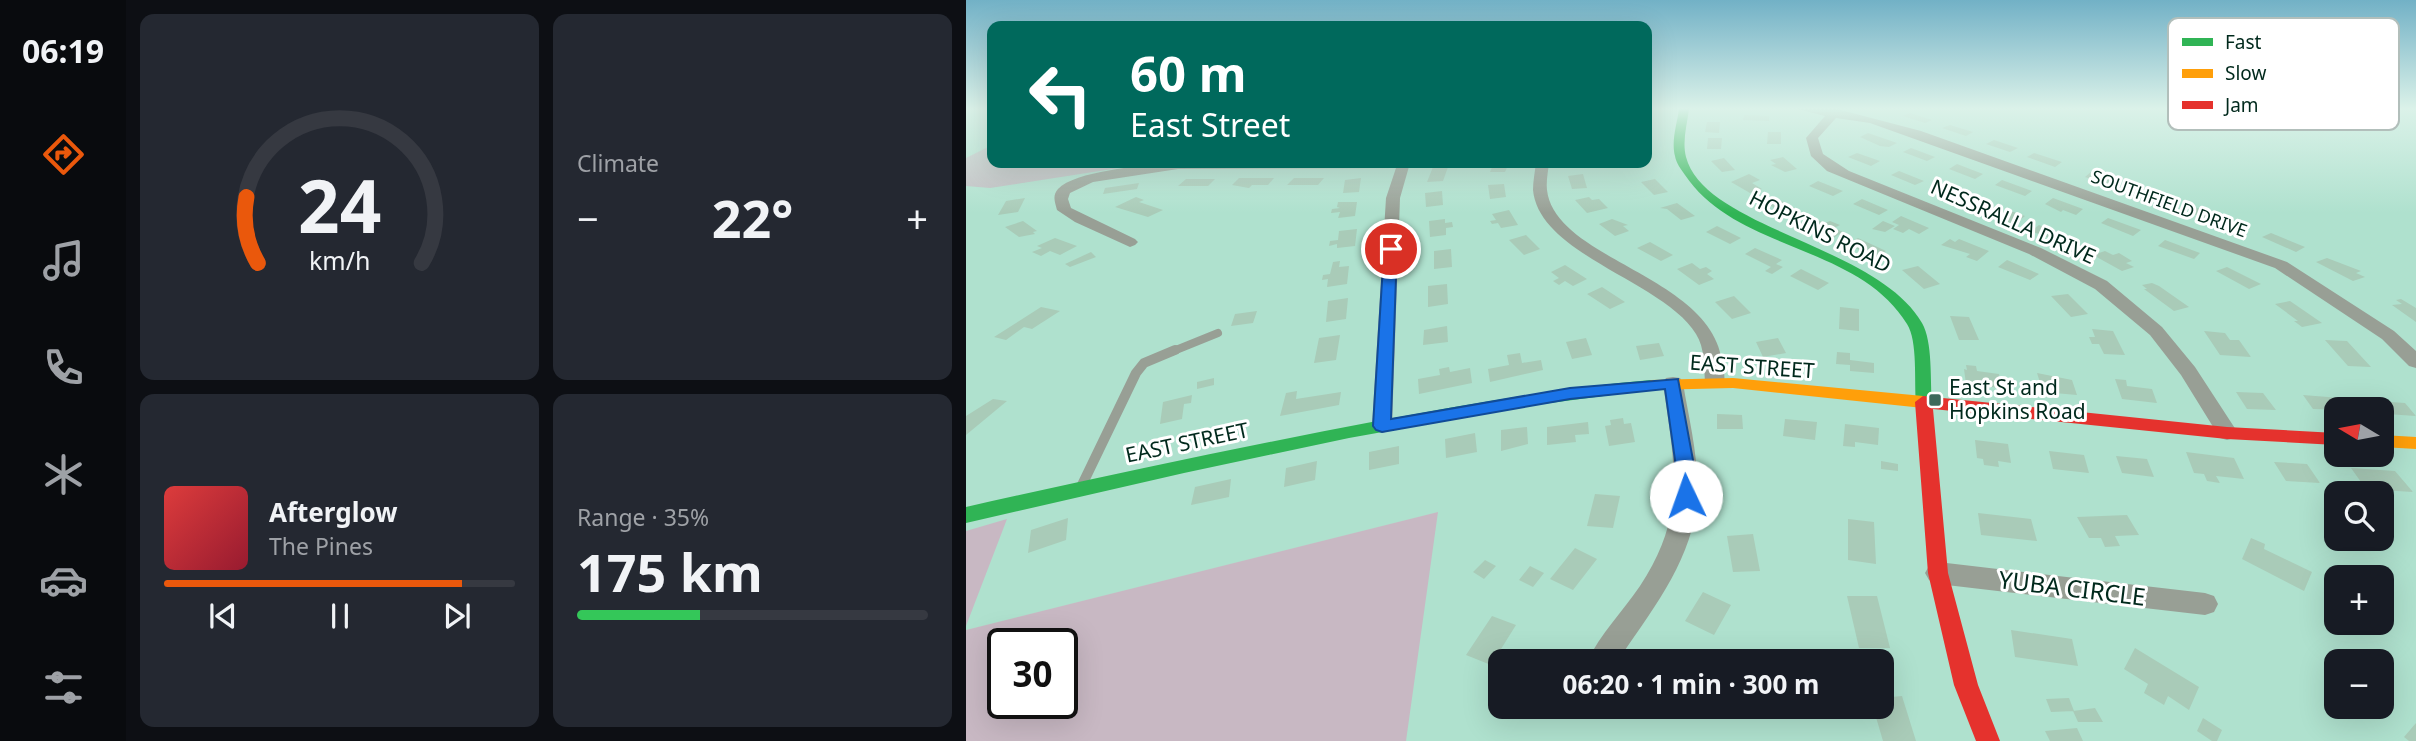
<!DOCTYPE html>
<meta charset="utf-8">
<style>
body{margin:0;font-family:"Noto Sans",sans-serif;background:#242831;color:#f1f3f6;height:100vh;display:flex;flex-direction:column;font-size:26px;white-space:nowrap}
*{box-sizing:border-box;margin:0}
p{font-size:23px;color:#9ea1a6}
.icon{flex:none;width:38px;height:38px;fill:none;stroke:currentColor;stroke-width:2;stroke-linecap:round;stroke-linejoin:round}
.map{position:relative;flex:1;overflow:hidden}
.details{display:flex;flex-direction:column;gap:14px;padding:14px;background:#0d0f14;width:840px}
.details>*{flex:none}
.hud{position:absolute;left:21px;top:21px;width:665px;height:147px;border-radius:14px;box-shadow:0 7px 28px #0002;background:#00695c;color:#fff;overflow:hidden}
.needle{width:46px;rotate:280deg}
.fabs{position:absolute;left:1358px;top:397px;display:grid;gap:14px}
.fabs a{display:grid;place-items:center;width:70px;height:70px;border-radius:14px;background:#171b24;box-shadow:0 7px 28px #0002;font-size:35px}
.speed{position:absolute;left:21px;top:628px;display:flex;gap:14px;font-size:35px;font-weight:700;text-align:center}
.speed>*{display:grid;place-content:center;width:91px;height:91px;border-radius:50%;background:#171b24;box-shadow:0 7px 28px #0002;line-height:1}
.speed .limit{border:4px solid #111;border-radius:10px;background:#fff;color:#111}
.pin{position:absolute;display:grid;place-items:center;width:60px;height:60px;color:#fff;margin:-30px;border:4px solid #fff;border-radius:50%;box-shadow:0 2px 7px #0007}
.me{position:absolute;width:77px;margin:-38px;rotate:357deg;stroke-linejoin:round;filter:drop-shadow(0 0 5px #0008)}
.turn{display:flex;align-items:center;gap:24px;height:147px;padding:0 28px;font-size:32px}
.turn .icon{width:91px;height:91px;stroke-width:2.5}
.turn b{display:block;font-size:49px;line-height:60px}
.big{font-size:52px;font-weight:700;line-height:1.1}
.details .widget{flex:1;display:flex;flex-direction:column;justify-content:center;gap:10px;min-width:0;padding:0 24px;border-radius:14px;background:#242831}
.details .dial{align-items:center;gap:0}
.dial svg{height:182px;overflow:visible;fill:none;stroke:#363941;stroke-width:7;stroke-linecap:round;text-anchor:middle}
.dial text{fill:#f1f3f6;stroke:none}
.song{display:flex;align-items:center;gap:21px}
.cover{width:84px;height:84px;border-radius:10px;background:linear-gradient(135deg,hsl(0 70% 55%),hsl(350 70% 35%))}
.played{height:7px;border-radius:4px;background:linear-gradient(90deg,#ea580c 85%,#363941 85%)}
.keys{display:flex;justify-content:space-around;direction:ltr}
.heat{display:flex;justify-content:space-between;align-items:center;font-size:38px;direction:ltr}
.charge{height:10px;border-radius:5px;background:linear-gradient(90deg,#34c759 35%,#363941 0)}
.details .tiles{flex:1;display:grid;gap:14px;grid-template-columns:repeat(2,1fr)}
.trip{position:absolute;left:522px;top:649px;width:406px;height:70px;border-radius:14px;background:#171b24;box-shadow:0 7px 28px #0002;font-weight:700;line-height:70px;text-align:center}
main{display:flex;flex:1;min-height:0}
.tabs{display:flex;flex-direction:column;width:126px;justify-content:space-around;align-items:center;background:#090b0e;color:#9ea1a6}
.tabs .icon{width:49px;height:49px}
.tabs .current{color:#ea580c}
.tabs b{font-size:32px;color:#f1f3f6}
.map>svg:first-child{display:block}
.green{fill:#c0bcc0}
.forest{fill:#c8b8c3;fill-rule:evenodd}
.building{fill:#a9cbb8}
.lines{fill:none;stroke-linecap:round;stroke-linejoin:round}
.lane-far1{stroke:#989f95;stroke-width:8}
.lane{stroke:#989f95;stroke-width:10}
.street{fill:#989f95;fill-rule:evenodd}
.fast{fill:#30b455;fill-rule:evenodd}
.slow{fill:#ff9f0a;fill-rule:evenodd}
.jam{fill:#e5322d;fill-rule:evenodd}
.route{fill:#1a73e8;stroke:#114b97;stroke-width:2}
.poi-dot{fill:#3d695a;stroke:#fff;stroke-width:2.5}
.labels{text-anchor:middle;stroke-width:6;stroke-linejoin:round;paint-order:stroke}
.far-street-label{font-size:18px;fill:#00291c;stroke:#fff}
.street-label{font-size:21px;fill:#00291c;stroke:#fff}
.poi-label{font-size:21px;fill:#00291c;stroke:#fff;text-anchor:start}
.near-street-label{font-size:24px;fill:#00291c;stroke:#fff}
.key{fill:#fff;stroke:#b2bfbb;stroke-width:2}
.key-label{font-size:19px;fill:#00291c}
</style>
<main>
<nav class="tabs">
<b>06:19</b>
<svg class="icon current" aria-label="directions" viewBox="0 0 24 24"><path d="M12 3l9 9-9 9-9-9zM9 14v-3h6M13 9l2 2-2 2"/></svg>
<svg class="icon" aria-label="music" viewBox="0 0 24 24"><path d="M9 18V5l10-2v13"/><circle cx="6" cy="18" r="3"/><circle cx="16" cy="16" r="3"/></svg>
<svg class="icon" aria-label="phone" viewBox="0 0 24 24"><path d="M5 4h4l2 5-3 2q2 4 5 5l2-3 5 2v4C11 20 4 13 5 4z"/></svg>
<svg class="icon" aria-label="climate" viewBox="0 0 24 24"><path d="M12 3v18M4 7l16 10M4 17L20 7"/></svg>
<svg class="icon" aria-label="car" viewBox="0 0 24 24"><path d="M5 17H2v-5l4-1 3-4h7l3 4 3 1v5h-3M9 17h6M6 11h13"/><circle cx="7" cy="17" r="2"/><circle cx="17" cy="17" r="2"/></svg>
<svg class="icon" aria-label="filters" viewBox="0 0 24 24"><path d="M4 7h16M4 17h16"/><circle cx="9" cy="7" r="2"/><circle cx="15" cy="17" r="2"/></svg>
</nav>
<section class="details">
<div class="tiles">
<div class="widget dial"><svg viewBox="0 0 100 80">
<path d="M14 69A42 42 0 1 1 86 69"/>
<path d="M14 69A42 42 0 0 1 9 40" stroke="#ea580c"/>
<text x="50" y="56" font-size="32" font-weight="700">24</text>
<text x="50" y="72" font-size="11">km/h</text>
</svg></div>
<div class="widget"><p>Climate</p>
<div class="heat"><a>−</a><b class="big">22°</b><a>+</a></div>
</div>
<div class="widget">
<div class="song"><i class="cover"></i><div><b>Afterglow</b><p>The Pines</p></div></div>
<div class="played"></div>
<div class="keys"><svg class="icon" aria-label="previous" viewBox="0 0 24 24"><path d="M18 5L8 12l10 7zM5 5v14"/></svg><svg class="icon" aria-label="pause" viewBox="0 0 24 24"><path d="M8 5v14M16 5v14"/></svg><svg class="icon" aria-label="next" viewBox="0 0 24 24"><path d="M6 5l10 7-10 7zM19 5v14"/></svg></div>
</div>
<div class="widget"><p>Range · 35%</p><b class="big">175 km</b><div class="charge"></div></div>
</div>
</section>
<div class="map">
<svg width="1450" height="741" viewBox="0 0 1450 741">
<rect width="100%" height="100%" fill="#afe1ce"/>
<path class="green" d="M26,145V163H185L24,188L0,186V158Z"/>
<path class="forest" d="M472,512L440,741H0V630ZM37,644H96V704H37Z
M41,519L0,626V531Z"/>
<path class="building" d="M944,113L966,120L959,123L937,116Z
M778,115L803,116V121L777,120Z
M741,122H754L753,133L739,132Z
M984,125L1007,132L1000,136L976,128Z
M802,132H815V144H801Z
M902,133L931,143L923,147L914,146L894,137Z
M742,138H756L755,149H741Z
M1028,140L1052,148L1044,152L1020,144Z
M945,148L969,157L961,161L937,152Z
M891,153L914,161L905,166L882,157Z
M1068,153L1096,162L1089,167L1061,157Z
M817,157L831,169L819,172L805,165L810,164L804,160Z
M758,158L769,170L756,172L745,161Z
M528,163H543L539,172H524Z
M991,164L1017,174L1009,179L983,169Z
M467,167H482L477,181L461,182Z
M933,171L958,181L949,185L925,175Z
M1125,172L1155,182L1149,187L1119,177Z
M617,174L621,188L606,189L602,176Z
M783,174L794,180L786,183L796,189L784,193L765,182Z
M273,178H308L302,185H286L283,188L266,185Z
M328,178H358L352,185H321Z
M395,178L393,192L377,193L379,180Z
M220,179H249L242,186H212Z
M689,179L702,192L688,195L675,182Z
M1036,180L1066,191L1059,196L1029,185Z
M852,181L877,191L867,196L843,186Z
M173,183L171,189L137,194L139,188Z
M538,184L540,197L524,199L522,185Z
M982,187L993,191L991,192L1007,198L998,204L971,193Z
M1175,189L1187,193L1190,191L1205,199L1197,204L1167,194Z
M476,191L477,205L460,207L459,193Z
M170,197L178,200L173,202L197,210L182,217L149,207Z
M623,197L626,200L633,199L642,208L621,213L609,200Z
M59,198L52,212L32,215L40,201Z
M1087,198L1117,209L1110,215L1097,210L1095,212L1079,204Z
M812,199L826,207L834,210L821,215L800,203Z
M896,199L922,210L913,215L887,204Z
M372,202H391L389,216L372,218L374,212L365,213L366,209L374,208L371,207Z
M711,203L729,216L715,220L701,209L694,208Z
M1228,207L1262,218L1256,224L1222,212Z
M1027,208L1042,213L1045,211L1059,216L1048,225L1019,213Z
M543,210L552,225L535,228L532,223L526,224L524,221L530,220L526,214Z
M935,216L963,228L953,234L943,229L937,233L927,229L933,225L926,222Z
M844,217L859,223L864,221L874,225L868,228L877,232L867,238L834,223Z
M1142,218L1175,230L1167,236L1135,223Z
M479,219V223L486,222L487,227L480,228V235L464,237L463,221Z
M646,219L662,225L657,226L663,231L649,236L633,224Z
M57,221L71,231L67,232L69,234L53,237L39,227Z
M917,221L929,226L919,232L906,229Z
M1073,225L1104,237L1096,243L1065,231Z
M751,226L775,238L764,244L740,232Z
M391,229L389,246L371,248V244L363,246L364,241L372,240L373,231Z
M1305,233L1339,247L1330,252L1296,237Z
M560,235L574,249L558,255L543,240Z
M89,238L111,246L94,255L84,251L75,256L66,252L76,248L71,246Z
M892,238L920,251L910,258L881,244Z
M984,239L989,242L993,239L1023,251L1011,261L1000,257L1004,254L975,245Z
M1199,240L1234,253L1228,259L1192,246Z
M684,242L707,255L695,261L671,248Z
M789,248L816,260L810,264L817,267L806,274L799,271L805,267L779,254Z
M485,249L486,267L468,269V251Z
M1139,251L1147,255L1153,253L1166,261L1160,263L1168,267L1156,271L1127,255Z
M125,252L130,257L104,267L99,264Z
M1361,258L1395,271L1390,273L1399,277L1387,281L1350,262Z
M1041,260L1073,274L1064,280L1032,267Z
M374,261L373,267L383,266L381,284L361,287L362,279L356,280L357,275L364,274L367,262Z
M726,263L734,269L740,267L746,271L741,274L748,279L733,285L711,269Z
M599,265L621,279L607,286L599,281L593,285L587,281L593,278L585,272Z
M952,266L974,284L958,289L936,270Z
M1261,267L1295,284L1283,289L1250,271Z
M835,269L863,283L852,290L824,276Z
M1186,283L1193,286L1223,307L1208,311L1178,289H1181L1176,285Z
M481,284L482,304L462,307V286Z
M636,287L659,302L644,309L621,294Z
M1102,294L1122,314L1105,317L1085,296Z
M768,296L785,313L766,319L749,302Z
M382,298L380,319L360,322L362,301Z
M1435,299L1450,308V322L1426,305L1436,304L1430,300Z
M1324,301L1356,323L1336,327L1328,321H1332L1309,304Z
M75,307L94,311L66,329L58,327L40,340L28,337Z
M874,307L893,309V331L873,329Z
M291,311L287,323L265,326L269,314Z
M984,316L1003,317L1013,340H993Z
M481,326L482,342L457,345L458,330Z
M1126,329L1147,331L1159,355L1138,354L1133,344H1126L1123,337H1129Z
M1238,331L1259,333L1264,340H1273L1285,357L1254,355Z
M374,335L370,360L348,363L353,338Z
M620,338L626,355L606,359L600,342Z
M812,338L820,353L797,357L790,342Z
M1359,340L1381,341L1405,367L1382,366Z
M693,343L698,356L674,360L670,346Z
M871,352L884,353V360L908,363V373L884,371V365L870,364Z
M554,353L556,363L575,360L577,370L524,382L522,369L543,365L541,355Z
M1000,365L1010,366L1011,371L1033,374L1035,388L1000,384L998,369L1001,370Z
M483,367L484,372L504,368L506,383L453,394L452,379L474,375L473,369Z
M1071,373L1106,380L1111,395L1077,392Z
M248,378V385L231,389V382Z
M1149,379L1160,380L1161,386L1186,389L1191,403L1156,399Z
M331,391L330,399L375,392L373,405L314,416L320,393Z
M1270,392L1297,393L1310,410L1281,409Z
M226,395L225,403L218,404L216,419L194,424L197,402Z
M1337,395L1374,398L1383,410L1347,409Z
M27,399L41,401L0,435V416Z
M1410,401L1439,403L1450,416L1421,414Z
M751,414L776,415L777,429H751Z
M657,418L658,424L665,423L669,442L643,446L639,426L645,425L644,420Z
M819,419L851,422L849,440L817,436Z
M622,422L623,434L609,435L610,442L581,445V427Z
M879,424L913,428L912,445L889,442V447L877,446Z
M561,427L562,444L535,451V430Z
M509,433L511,452L480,458L479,439Z
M1009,440L1042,444L1045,463L1032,461L1033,467L1018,465L1017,459L1011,458Z
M433,446V464L403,470V452Z
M1083,451L1118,455L1123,473L1087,469Z
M1220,452L1268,458L1278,479L1250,476L1254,483L1241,481L1238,474L1228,473Z
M1150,456L1181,459L1188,477L1156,473Z
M351,461L349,480L318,487L320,468Z
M915,461L932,464V471L915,469Z
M1308,462L1341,464L1354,483L1320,481Z
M1385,468L1429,471L1447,492L1416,490L1422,498L1416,497V494H1407L1400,489Z
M265,479L263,497L225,505L229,487Z
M629,494L654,496L647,528L621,526Z
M1012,513L1065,519L1071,541L1015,535Z
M1161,515L1173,535L1149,536L1154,546L1139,547L1135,538H1123L1111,517Z
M102,518L100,540L62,553L65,530Z
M882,519L908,522L910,564L882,560Z
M787,534L794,571L767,572L761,536Z
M1285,538L1299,544L1298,549L1346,572L1338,591L1276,559Z
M609,548L631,559L607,590L584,579Z
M519,560L530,566L518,579L507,572Z
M564,566L578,573L567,587L553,580Z
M737,592L765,605L748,635L719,621Z
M881,596H911L924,648H893Z
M526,616L550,625L525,665L500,655Z
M1045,630L1106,639L1112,666L1049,657Z
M1169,648L1233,687L1223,710L1202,696L1198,705L1178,693L1182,684L1158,669Z
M936,696L950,741H917L907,707H915V698Z
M1103,698L1108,711L1085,712L1080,699Z
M1129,708L1137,722H1112L1107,711Z
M1237,718L1256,730L1251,741H1246L1231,731Z
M1450,723V741H1443L1438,737Z
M1111,728L1117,741H1084L1079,731Z"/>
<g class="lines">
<path class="lane-far1" d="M205,352L252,333"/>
<path class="lane" d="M116,485L170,373L178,363L209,350"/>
<path class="street" d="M832,109H871L955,131L1321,262L1428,331L1450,351V368L1443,366L1416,339L1309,268L904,123L870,118L852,138L857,154L883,171L1075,248L1141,281L1196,327L1229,367L1272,433L1268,438L1261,440L1254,438L1215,375L1184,335L1129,289L1063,254L861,171L845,156L840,138L859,116Z
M200,163H444L434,198L426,426L423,431L416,433L409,431L406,426L420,198L430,168L212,169L127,182L104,193L102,199L105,208L169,239L172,242L169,245L164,247L109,222L91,210C89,202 86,196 92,189C109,171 175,166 200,163Z
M570,163H583C582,172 580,181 581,190C589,260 744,275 756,361C757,369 761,379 756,387H742L739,382C738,367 739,348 730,334C699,282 573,255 567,190C567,181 569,171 570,163Z
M707,377L714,378L717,383C723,420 733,457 731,495C729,558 685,611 651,662H621C634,634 657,611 674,586C722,513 708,464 697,383L700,378Z
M972,562L1239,593L1248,596L1252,604L1248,612L1239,615L972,584L963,580L959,573L963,566Z"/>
<path class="fast" d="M713,109H723C721,125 716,141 720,157C739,229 911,245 956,323C967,342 964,381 966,403L964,407H952L950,403C948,382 952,341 941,324C892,244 771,252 719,175C715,169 710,163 709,156C705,141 711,124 713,109Z
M685,380L691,381L693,385L691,389L561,406L383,438L218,473L0,523V507C137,476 274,447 411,421C502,404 593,388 685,380Z"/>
<path class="slow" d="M767,378L957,396L965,402L957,408L767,388L685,390L677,385L685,380Z
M1416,435L1450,437V449L1416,447Z"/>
<path class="jam" d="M957,396L1261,427L1370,433V445L1261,439L967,409L982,573L1012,685L1034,741H1010L988,685L962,573L949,402Z"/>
</g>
<linearGradient id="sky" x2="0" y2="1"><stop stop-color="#72b1c6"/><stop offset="0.51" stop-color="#dbf2e9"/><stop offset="1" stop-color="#dbf2e9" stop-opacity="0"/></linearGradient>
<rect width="1450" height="213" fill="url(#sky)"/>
<path class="route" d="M425,245L431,249L425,419L604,388L712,379L727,460L729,496L727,501L720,504L713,501L710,496L709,460L699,389L604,399L416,432L410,430L407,426L418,249Z"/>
<rect class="poi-dot" x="962" y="393" width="14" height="14" rx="3.5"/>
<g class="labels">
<g class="far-street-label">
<text transform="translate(1203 204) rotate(20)" y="6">SOUTHFIELD DRIVE</text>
</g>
<g class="street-label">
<text transform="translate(1047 222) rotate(24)" y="7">NESSRALLA DRIVE</text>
<text transform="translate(854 232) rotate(27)" y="7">HOPKINS ROAD</text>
<text transform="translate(786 367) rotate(4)" y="7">EAST STREET</text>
<text transform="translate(221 443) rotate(-12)" y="7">EAST STREET</text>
</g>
<g class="poi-label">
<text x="983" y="395">East St and<tspan x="983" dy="24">Hopkins Road</tspan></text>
</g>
<g class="near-street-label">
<text transform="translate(1106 589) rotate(7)" y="8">YUBA CIRCLE</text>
</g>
</g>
<rect x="1202" y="18" width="231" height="112" rx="10" class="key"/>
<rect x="1216" y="38" width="31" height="8" fill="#30b455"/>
<rect x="1216" y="69" width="31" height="9" fill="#ff9f0a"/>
<rect x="1216" y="101" width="31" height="8" fill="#e5322d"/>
<g class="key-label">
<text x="1259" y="49">Fast</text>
<text x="1259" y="80">Slow</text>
<text x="1259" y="112">Jam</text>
</g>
</svg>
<div class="fabs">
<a><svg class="needle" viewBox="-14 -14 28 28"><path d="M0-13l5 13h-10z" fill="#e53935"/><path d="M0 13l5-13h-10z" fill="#9ea1a6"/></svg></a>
<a><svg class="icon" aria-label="search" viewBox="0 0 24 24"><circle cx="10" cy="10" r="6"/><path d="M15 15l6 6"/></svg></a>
<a>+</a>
<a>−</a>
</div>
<div class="speed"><div class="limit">30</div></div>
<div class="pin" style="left:425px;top:249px;background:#d93025"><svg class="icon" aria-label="arrive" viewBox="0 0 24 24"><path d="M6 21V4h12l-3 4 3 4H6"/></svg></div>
<svg class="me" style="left:720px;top:496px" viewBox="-20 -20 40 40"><circle r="19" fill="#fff"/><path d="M0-13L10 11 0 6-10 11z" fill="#1a73e8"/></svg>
<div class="trip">06:20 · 1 min · 300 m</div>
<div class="hud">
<div class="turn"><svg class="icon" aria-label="left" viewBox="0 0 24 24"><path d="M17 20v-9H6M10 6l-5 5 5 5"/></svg><div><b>60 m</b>East Street</div></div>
</div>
</div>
</main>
